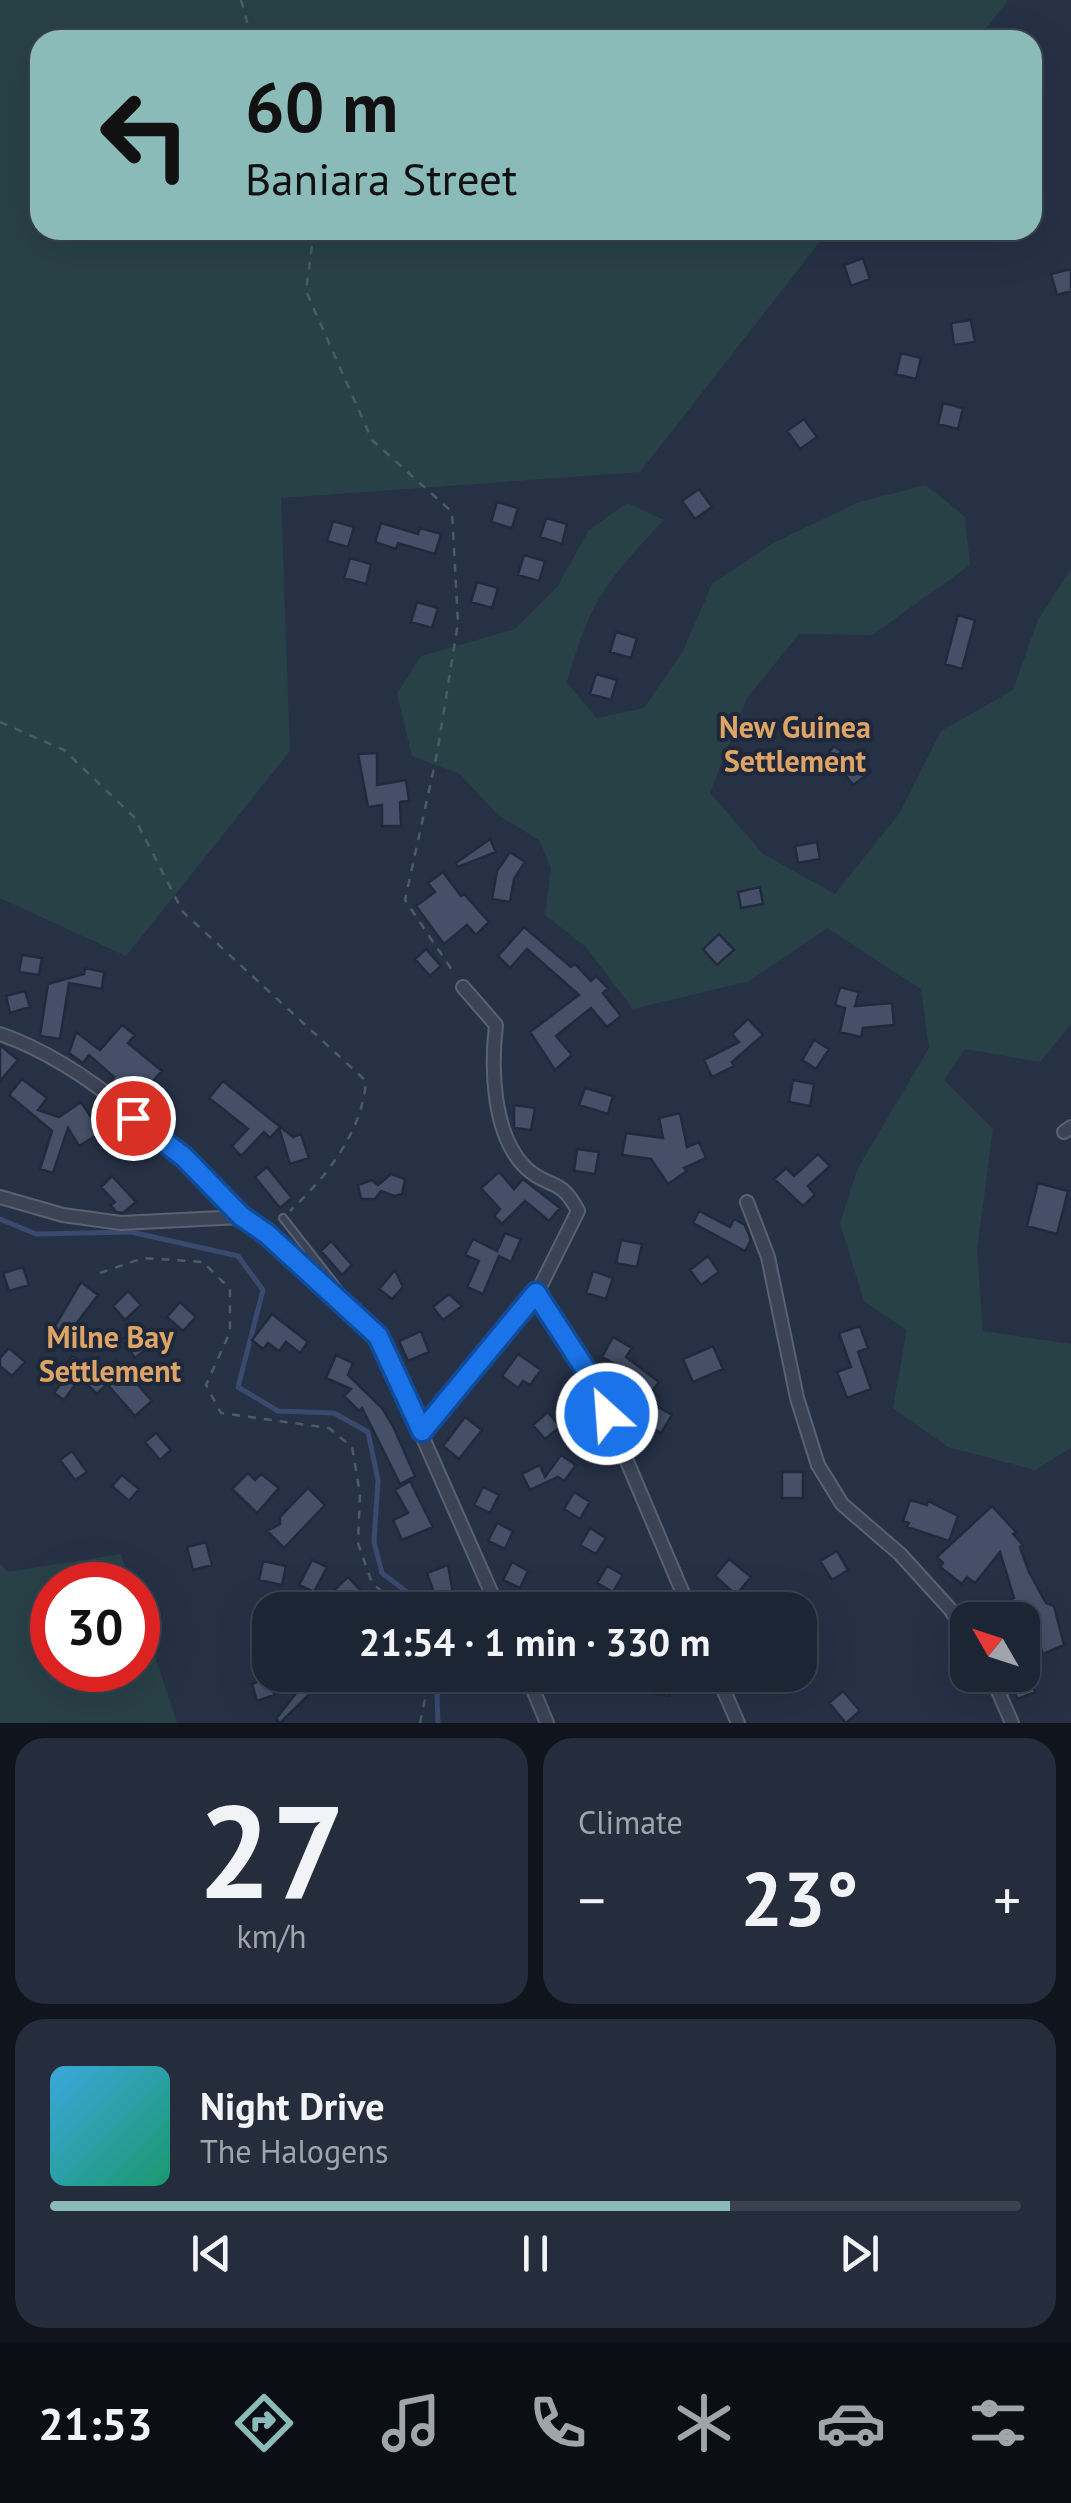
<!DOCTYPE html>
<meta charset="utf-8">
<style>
body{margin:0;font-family:"PT Sans",sans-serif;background:#252d3c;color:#f1f3f6;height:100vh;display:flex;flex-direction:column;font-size:38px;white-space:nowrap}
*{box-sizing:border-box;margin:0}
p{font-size:32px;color:#a0a5ac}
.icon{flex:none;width:55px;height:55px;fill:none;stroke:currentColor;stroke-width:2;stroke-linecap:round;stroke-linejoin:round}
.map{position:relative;height:1723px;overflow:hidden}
.side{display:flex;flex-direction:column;gap:15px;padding:15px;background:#0f141d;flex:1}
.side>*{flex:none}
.top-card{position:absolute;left:30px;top:30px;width:1012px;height:210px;border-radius:30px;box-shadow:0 10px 40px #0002,0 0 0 2px #3a424f;background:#8bbbb9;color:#111;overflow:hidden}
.needle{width:65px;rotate:309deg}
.controls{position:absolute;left:950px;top:1602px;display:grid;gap:20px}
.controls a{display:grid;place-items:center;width:90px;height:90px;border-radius:20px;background:#1c2534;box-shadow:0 10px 40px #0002,0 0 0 2px #3a424f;font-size:50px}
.speed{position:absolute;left:30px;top:1562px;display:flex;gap:20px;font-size:50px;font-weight:700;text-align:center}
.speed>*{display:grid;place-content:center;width:130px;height:130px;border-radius:50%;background:#1c2534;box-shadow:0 10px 40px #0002,0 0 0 2px #3a424f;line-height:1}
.speed .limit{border:15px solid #d22;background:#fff;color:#111}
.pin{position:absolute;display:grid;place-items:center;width:85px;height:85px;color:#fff;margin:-42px;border:5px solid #fff;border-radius:50%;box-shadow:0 2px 10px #0007}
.me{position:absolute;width:110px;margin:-55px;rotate:334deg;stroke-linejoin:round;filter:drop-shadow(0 0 8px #0008)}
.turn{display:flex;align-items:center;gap:35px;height:210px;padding:0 50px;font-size:45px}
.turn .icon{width:130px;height:130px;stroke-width:2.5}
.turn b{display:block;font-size:70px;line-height:85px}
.big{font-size:75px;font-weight:700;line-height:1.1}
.side .tile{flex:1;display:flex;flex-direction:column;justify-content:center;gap:15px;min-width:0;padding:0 35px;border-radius:30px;background:#252d3c}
.side .dial{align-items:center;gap:0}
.dial b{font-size:130px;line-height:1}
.song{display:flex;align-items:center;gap:30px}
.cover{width:120px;height:120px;border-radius:15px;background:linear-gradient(135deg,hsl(200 70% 55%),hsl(160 70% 35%))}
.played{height:10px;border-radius:5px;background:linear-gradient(90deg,#8bbbb9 70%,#3a424f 70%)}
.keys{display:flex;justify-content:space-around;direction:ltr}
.heat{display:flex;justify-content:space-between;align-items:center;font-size:55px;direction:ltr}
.side .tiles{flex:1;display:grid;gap:15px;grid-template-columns:1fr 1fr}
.tile:last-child{grid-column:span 2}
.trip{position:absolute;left:252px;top:1592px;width:565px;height:100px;border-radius:30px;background:#1c2534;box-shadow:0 10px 40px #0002,0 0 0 2px #3a424f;font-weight:700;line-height:100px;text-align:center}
.dock{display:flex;height:160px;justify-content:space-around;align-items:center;background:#0b0f15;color:#a0a5ac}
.dock .icon{width:70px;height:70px}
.dock .selected{color:#8bbbb9}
.dock b{font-size:45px;color:#f1f3f6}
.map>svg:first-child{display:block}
.green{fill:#284147}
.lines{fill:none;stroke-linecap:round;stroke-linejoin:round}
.stream{stroke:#394a6e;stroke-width:5}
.building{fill:#455068;stroke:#212a3d;stroke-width:2.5}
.lane-casing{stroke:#596172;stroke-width:10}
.street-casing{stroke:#596172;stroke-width:16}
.path{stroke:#475e62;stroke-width:2.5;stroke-dasharray:8 8;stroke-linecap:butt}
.lane{stroke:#3b4355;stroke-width:6}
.street{stroke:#3b4355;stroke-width:12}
.route-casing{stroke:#114b97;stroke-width:25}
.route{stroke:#1a73e8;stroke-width:18}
.labels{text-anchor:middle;stroke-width:8;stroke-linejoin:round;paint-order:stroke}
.neighbourhood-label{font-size:30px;font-weight:bold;fill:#dda465;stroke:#1f283b}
</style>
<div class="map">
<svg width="1071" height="1723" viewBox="0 0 1071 1723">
<rect width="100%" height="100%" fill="#263146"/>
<path class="green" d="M0,0H1008L977,40H40V230H829L640,472L281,498L290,751L126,956L0,898Z
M926,485L965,517L970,565L872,635L799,634L747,698L710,793L763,854L835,894L899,814L941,731L1013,690L1038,620L1071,569V1024L1040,1062L965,1049L944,1080L993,1129L977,1250L983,1331L1071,1344V1448L1035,1470L948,1447L893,1408L907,1330L864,1301L840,1223L858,1168L929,1048L921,989L827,928L749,981L633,1009L586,947L545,915L551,868L539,840L498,815L460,774L412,756L397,694L421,656L515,629L558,586L588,531L627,503L664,520C607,580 589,602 567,683L597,718L644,708L683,651L712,584L773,543L859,502Z
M121,1554L131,1585H52V1670H138V1604L177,1723H0V1564L8,1572Z"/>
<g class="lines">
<path class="stream" d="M0,1219L36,1234L131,1232L238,1256L263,1290L238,1387L278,1411L334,1413L368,1432L378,1480L374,1542L382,1573L431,1610
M438,1723L437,1696L444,1675"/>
</g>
<path class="building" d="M863,258L870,279L851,286L844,265Z
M1071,269V291L1057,295L1051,274Z
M971,320L975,342L954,345L951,323Z
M901,353L921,358L916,379L896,374Z
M943,403L963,408L958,429L938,424Z
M804,419L817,437L800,449L787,431Z
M699,489L712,507L695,519L682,501Z
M497,502L518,508L512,528L491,522Z
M546,518L567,524L562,544L540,537Z
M333,521L354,527L348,547L327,541Z
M381,523L418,534L420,528L441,534L435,554L398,543L396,549L375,542Z
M524,555L545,561L539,581L518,575Z
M350,558L371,564L366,584L344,578Z
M477,582L498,588L492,608L471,602Z
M417,602L438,608L432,628L411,622Z
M958,615L975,620L962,669L945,664Z
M616,632L637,638L631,658L610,652Z
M596,674L617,680L611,700L590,694Z
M834,746L855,762L861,758L871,772L853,785L839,767L837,770L823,760Z
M377,753V785L406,780L409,800L400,802L401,826H382V805L368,807L358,754Z
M490,839L496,852L458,867L456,863Z
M817,842L820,859L798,863L795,846Z
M510,852L525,862L514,879L510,902L492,899L497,871Z
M443,872L461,896L464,894L489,922L476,935L467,925L444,944L416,906L435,892L428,883Z
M760,887L763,904L741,908L738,892Z
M524,927L571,967L575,964L591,981L596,976L608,988L603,993L621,1016L607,1027L591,1008L556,1036L572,1055L555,1070L530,1032L579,995L527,949L510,968L498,956Z
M719,934L734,950L717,965L703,949Z
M426,949L441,966L430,976L415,959Z
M22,955L42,958L39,975L19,972Z
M85,968L104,972L102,989L69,983L60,1039L40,1036L48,984L84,974Z
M840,987L859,992L855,1006L892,1003L894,1025L863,1028L861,1037L840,1032L845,1008L835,1005Z
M25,991L30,1007L10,1013L6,996Z
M748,1019L763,1035L732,1062L734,1066L712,1077L704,1060L739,1042L732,1034Z
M122,1025L135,1035L128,1043L162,1071L148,1087L156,1095L145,1108L110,1084L114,1077L89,1055L83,1063L69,1053L76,1032L100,1050Z
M814,1040L829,1049L816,1069L802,1060Z
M0,1045L18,1060L0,1081Z
M22,1079L47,1098L38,1110L59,1117L81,1102L93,1120L107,1109L115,1121L109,1125L122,1142L110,1152L97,1135L79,1146L68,1128L53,1173L40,1169L52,1131L9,1095Z
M793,1080L814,1084L810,1106L789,1102Z
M223,1081L293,1137L301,1134L309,1158L290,1164L279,1128L270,1138L264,1132L241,1156L232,1146L248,1129L209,1098Z
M585,1088L613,1096L608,1114L579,1105Z
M514,1105L535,1108L531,1130L514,1128Z
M680,1113L687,1147L699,1142L706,1158L684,1168L687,1171L668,1184L651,1159L622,1155L626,1133L663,1138L659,1118Z
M577,1149L599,1152L595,1174L574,1171Z
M818,1154L830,1166L808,1186L815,1195L803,1206L774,1179L786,1168L794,1176Z
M267,1167L292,1198L280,1208L255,1177Z
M499,1172L514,1189L523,1179L560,1208L549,1221L525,1201L502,1224L494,1216L500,1209L481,1188Z
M391,1174L405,1179L402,1194L394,1196L381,1191L375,1199H361L358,1185L372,1180L378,1185Z
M112,1176L136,1202L123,1213L116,1212L111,1205L115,1202L101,1187Z
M1038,1183L1068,1191L1057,1234L1027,1226Z
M699,1211L730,1227L734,1219L745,1225L751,1240L745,1251L693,1223Z
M505,1233L521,1239L511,1262L499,1256L483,1294L467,1287L479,1261L465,1255L473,1239L497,1251Z
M621,1240L642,1244L637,1267L616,1263Z
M331,1241L352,1265L342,1275L321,1251Z
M708,1256L719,1272L701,1285L690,1270Z
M23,1267L29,1285L9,1291L3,1273Z
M395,1270L403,1287L392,1299L379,1289Z
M593,1271L613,1278L606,1299L586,1293Z
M81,1282L98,1295L76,1324L81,1327L70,1343L52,1331Z
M128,1291L141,1305L125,1320L113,1306Z
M449,1294L462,1306L443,1320L433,1307Z
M180,1302L196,1317L183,1331L167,1317Z
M272,1314L308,1342L300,1353L286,1342L279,1351L268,1343L263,1349L252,1340Z
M860,1326L868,1348L858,1352L871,1389L847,1398L837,1372L851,1367L839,1333Z
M138,1329L150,1346L135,1358L122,1340Z
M421,1331L429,1352L408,1361L399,1341Z
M613,1337L632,1348L626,1357L659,1382L646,1400L630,1387L638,1377L602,1357Z
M713,1346L723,1369L693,1382L683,1359Z
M9,1348L25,1362L12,1376L0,1366V1358Z
M518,1354L541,1370L530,1385L523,1381L518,1388L502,1376Z
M336,1355L353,1363L348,1375L382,1408L393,1426L415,1476L400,1484L362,1408L359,1411L344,1396L351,1389L326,1378Z
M72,1356L98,1375L116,1360L152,1401L135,1416L107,1384L97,1394L80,1378L64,1400L54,1393L69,1372L63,1368Z
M656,1406L672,1415L661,1433L645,1424Z
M548,1412L560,1427L545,1439L533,1425Z
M465,1417L482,1430L459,1459L443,1446Z
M156,1433L171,1450L160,1460L145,1442Z
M72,1451L87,1472L75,1480L60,1460Z
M561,1455L576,1465L564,1481L558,1477L530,1490L522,1474L540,1465L545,1477Z
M782,1472H803V1498H782Z
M248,1473L255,1480L261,1474L279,1488L257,1513L232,1489Z
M122,1475L139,1489L129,1501L112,1486Z
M410,1481L433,1527L402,1540L393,1520L408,1513L395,1490Z
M483,1487L499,1495L490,1513L474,1505Z
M308,1488L325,1505L284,1548L267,1531L280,1524V1517Z
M574,1492L590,1502L580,1519L564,1509Z
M910,1500L927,1505L928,1501L958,1516L949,1541L907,1527L909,1523L903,1521Z
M992,1506L1016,1532L1013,1534L1023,1545L1020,1547L1029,1572L1046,1603L1054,1606L1064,1645L1043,1654L1030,1620H969L1014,1598L1000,1552L975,1583L967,1577L962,1584L940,1567L943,1563L937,1557Z
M497,1523L513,1531L505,1549L488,1541Z
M590,1528L606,1538L596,1554L580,1545Z
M206,1542L212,1565L193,1570L187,1547Z
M837,1551L848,1570L832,1580L820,1561Z
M729,1559L751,1577L736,1595L715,1576Z
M312,1560L327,1567L314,1592L299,1585Z
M263,1561L286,1566L282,1585L259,1580Z
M512,1562L528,1571L520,1588L503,1580Z
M448,1565L455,1604L439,1608L427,1573Z
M607,1566L623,1575L613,1592L597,1583Z
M348,1577L362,1592L344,1609L330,1594Z
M270,1653L274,1695L257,1701L252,1684L263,1680L256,1657Z
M310,1675H329L280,1723L276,1719Z
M654,1675L672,1677L669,1696L651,1693Z
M1004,1675H1028L1035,1692L1018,1699Z
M843,1691L860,1711L846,1723L829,1703Z"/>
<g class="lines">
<g class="lane-casing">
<path id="lane" d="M283,1218L347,1300"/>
</g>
<g class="street-casing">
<path id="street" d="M0,1034C90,1065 176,1149 241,1217
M1064,1132L1071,1127
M0,1197L63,1215L121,1223L241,1217L267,1234L378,1336L499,1610
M747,1202L768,1257L797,1398L818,1465L842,1504L900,1554L950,1609L968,1636
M537,1293L593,1381L690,1610
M422,1431L537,1293L578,1211C560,1176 548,1189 526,1168C492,1135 491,1067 496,1025L463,987
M527,1675L547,1723
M717,1675L738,1723
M991,1675L1012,1723"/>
</g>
<path class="path" d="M241,0L252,40
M314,230L306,291L372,440L452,512L458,623L437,754L405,900L454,973
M0,722L64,750L134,817L183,912L366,1081C362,1133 326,1177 290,1211
M100,1273L143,1258L203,1262L230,1289V1332L206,1385L221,1413L329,1428L352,1447L360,1494L358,1543L372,1583L404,1610
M420,1723L430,1675"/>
<use href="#lane" class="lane"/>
<use href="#street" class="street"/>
</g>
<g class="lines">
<g class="route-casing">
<path id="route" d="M133,1118L184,1157L241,1216L267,1234L378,1336L422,1431L536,1293L593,1381L607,1414"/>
</g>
<use href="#route" class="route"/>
</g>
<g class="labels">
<g class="neighbourhood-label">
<text x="795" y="738">New Guinea<tspan x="795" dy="34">Settlement</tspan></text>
<text x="110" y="1348">Milne Bay<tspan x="110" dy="34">Settlement</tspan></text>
</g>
</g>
</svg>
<div class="controls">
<a><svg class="needle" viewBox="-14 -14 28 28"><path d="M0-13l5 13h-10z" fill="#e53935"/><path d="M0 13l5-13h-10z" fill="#a0a5ac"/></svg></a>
</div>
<div class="speed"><div class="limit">30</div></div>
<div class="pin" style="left:133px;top:1118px;background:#d93025"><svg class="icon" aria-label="arrive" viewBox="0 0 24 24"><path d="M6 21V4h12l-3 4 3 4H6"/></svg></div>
<svg class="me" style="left:607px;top:1414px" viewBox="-20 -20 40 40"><circle r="17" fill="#1a73e8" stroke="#fff" stroke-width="3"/><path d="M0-11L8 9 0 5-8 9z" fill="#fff"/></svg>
<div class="trip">21:54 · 1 min · 330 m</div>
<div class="top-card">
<div class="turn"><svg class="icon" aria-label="left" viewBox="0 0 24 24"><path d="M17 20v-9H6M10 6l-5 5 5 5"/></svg><div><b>60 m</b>Baniara Street</div></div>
</div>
</div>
<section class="side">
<div class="tiles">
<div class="tile dial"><b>27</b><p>km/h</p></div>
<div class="tile"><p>Climate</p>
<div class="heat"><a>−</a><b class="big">23°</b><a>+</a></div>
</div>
<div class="tile">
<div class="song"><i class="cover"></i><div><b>Night Drive</b><p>The Halogens</p></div></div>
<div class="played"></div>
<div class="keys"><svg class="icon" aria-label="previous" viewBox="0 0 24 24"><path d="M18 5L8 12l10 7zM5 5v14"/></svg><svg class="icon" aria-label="pause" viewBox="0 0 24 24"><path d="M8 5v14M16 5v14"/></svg><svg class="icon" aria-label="next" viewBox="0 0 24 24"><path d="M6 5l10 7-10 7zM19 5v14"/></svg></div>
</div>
</div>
</section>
<nav class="dock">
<b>21:53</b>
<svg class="icon selected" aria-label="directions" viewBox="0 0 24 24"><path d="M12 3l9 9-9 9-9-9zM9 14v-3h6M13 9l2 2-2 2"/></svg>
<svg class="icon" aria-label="music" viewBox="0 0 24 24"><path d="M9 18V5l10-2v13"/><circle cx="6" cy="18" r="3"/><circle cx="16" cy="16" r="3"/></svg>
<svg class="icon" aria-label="phone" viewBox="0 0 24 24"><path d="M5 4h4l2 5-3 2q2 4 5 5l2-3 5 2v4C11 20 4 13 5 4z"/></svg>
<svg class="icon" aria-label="climate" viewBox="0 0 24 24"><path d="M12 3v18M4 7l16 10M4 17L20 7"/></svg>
<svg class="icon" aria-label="car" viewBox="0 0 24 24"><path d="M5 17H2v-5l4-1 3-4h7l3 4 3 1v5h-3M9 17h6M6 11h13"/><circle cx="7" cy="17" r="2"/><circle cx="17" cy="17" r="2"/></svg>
<svg class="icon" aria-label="filters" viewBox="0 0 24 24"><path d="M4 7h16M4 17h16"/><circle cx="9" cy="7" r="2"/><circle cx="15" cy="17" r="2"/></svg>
</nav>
